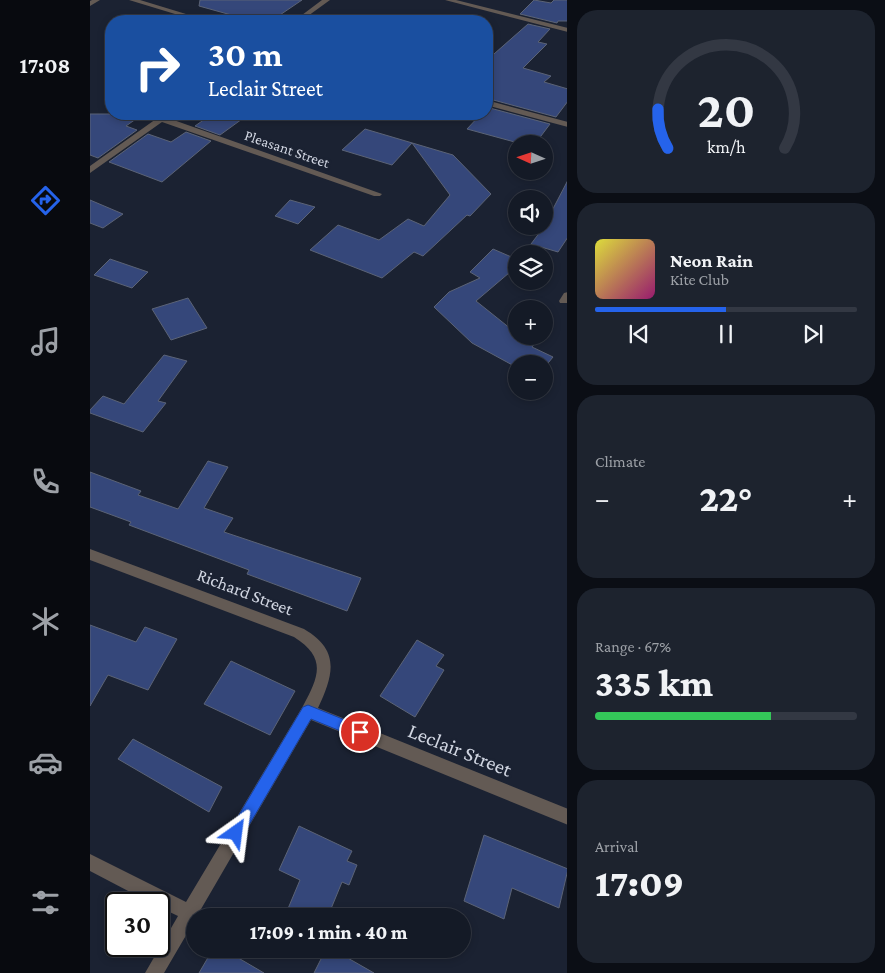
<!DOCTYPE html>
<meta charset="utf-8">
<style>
body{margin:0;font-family:"Crimson Pro",serif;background:#1d232e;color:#f1f3f6;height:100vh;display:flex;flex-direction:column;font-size:19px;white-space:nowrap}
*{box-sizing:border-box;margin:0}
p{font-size:16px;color:#9da1a7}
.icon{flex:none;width:28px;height:28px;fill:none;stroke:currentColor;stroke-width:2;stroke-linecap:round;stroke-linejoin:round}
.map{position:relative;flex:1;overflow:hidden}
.side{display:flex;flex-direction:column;gap:10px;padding:10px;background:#0b0e15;width:318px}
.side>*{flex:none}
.banner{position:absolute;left:15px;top:15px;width:388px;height:105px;border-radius:20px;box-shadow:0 2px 8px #0003,0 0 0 1px #333843;background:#1a4fa0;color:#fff;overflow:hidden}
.needle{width:32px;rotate:273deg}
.fabs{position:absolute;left:418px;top:135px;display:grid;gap:10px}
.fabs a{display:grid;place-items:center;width:45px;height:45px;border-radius:50%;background:#141a26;box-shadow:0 2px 8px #0003,0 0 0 1px #333843;font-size:25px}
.speed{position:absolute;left:15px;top:892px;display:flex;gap:10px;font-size:25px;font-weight:700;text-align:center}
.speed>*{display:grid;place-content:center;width:65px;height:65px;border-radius:50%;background:#141a26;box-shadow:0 2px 8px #0003,0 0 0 1px #333843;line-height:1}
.speed .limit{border:2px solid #111;border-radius:8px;background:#fff;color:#111}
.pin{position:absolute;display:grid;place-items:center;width:42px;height:42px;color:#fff;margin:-21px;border:2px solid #fff;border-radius:50%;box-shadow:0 1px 5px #0007}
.me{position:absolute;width:55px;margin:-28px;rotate:31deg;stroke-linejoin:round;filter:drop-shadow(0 0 4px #0008)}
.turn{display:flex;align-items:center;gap:18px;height:105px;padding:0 20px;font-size:22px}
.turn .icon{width:65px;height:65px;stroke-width:2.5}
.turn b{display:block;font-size:35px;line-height:42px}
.big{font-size:38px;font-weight:800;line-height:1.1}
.side .tile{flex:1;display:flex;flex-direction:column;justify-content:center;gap:8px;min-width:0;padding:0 18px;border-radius:20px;background:#1d232e}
.side .dial{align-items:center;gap:0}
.dial svg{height:130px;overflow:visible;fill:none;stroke:#333843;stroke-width:7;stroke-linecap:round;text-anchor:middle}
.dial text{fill:#f1f3f6;stroke:none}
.song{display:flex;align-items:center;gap:15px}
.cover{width:60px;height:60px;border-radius:8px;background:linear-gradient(135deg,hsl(60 70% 55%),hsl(320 70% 35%))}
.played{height:5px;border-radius:2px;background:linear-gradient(90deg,#2563eb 50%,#333843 50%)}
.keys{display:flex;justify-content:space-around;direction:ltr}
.heat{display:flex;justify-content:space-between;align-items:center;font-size:28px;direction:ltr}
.charge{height:8px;border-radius:4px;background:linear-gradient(90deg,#34c759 67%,#333843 0)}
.trip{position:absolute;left:96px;top:908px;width:285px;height:50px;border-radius:25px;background:#141a26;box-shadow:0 2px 8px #0003,0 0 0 1px #333843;font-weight:800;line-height:50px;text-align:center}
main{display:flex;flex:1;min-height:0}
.tabs{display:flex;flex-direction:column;width:90px;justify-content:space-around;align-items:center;background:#080a0f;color:#9da1a7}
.tabs .icon{width:35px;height:35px}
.tabs .selected{color:#2563eb}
.tabs b{font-size:22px;color:#f1f3f6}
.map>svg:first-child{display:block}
.building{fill:#35477a;stroke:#5b6376}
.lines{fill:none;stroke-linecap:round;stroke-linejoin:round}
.minor{fill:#635a54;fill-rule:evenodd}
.route{fill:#2563eb;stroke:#184099}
.labels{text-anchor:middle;stroke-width:5;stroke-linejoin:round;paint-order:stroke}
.far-street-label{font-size:15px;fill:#d0d5e1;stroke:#1b2232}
.street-label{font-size:18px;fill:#d0d5e1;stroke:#1b2232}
.near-street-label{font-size:21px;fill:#d0d5e1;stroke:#1b2232}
</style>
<main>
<nav class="tabs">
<b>17:08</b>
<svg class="icon selected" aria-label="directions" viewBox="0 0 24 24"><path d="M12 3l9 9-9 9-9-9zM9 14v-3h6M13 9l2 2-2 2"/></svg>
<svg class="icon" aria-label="music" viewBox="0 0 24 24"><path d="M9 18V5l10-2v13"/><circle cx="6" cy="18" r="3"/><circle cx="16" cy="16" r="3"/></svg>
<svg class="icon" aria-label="phone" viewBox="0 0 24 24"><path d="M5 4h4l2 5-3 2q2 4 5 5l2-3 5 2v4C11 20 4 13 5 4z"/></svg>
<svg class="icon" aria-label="climate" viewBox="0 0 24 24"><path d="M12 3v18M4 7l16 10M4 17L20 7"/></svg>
<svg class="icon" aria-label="car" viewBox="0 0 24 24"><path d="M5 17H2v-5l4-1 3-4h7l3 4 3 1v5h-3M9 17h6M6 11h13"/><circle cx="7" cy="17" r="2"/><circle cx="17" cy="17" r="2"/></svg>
<svg class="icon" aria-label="filters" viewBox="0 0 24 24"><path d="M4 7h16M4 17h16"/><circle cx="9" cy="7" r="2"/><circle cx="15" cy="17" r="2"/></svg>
</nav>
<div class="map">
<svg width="478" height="973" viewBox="0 0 478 973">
<rect width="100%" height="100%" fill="#1b2232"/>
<path class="building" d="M110,0H212L181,21H163L109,6Z
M444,0L461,3L464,0H478V21H468L467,23L430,14Z
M438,24L460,29L448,42L457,44L433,68L461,76L454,82L478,89V101L466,117L396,98V61Z
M396,107L460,124L445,144H432L377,129L391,114H396Z
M0,114H53L36,126L47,130L8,158L0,155Z
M122,114H159L130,135L105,126Z
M275,129L363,155L401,194L380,216L377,215L333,256L324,252L292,278L220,250L248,225L289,240L318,219L334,226L360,195L322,143L302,165L252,150Z
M96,132L121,141L72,182L19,162L58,134L81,142Z
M478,180V237L468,252L441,244L453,228Z
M0,200L33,214L13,228L0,223Z
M200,200L225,207L208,224L185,216Z
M403,249L426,259V267L386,301L426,333V336H433L446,342L442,347L463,357L454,368V364H426V367L382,343L344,307L359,292L390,278L380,272Z
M20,259L58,272L42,288L4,275Z
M98,298L117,328L81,340L62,309Z
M74,355L97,361L68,401L76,403L53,432L0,413V410L13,396L34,404Z
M118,461L138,467L114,508L143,518L134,532L271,578L257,611L157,574L159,570L39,525L41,522L0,507V472L51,491L48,495L88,509Z
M0,625L46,642L55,627L87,639L58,690L18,675L0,706Z
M327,640L354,655L346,666L354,670L325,717L290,696Z
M141,661L205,691L180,735L114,704Z
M43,739L132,787L119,812L28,759Z
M209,826L262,851L257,861L267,865L259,885L252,882L238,916H209L197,911L210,880L189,870Z
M394,835L478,869L469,908L422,888L414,919L374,901Z
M123,949H133L174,973H109Z
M236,949H242L284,973H224Z"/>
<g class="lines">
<path class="minor" d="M2,0H10L0,6V1Z
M39,0H50L119,21H108Z
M232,0H240L211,21H204Z
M355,0H366L478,28V32Z
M396,100L478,122V127L396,105Z
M73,114H80L78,118L292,194L290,196H284L72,122L0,173V166Z
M478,292V303H470L469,301L474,293Z
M0,549L214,629C250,650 244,674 228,708L478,809V825L221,720L107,916H105V920L74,973H55L88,916L69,907V904H63L0,871V854L96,902L213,706C229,676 237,658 204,637L0,560Z"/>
</g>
<path class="route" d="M218,705L275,728L277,732L275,737L270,739L221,719L151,839L146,841L141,839L139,833L141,828L213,707Z"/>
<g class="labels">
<g class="far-street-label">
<text transform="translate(197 149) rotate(19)" y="5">Pleasant Street</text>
</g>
<g class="street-label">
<text transform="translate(155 592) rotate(21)" y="6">Richard Street</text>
</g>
<g class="near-street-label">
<text transform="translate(370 750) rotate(22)" y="7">Leclair Street</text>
</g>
</g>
</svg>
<div class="fabs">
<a><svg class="needle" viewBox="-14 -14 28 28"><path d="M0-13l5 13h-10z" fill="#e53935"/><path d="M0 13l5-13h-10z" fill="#9da1a7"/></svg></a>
<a><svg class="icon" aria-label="sound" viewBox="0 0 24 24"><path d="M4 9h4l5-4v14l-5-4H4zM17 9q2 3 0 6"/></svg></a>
<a><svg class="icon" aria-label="layers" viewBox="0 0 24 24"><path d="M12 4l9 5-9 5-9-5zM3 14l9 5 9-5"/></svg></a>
<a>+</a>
<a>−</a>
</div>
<div class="speed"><div class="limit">30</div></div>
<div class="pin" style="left:270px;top:732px;background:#d93025"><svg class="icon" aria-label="arrive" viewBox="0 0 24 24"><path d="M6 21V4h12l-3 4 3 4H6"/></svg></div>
<svg class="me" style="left:146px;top:833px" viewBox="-20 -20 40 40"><path d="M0-17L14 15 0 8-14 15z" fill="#2563eb" stroke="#fff" stroke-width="4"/></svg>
<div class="trip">17:09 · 1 min · 40 m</div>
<div class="banner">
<div class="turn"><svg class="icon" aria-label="right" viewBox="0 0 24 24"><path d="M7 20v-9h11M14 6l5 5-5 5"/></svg><div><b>30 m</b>Leclair Street</div></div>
</div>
</div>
<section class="side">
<div class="tile dial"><svg viewBox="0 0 100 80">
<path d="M14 69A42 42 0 1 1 86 69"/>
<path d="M14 69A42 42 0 0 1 8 45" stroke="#2563eb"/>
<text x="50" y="56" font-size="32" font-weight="700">20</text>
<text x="50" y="72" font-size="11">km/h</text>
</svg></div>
<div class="tile">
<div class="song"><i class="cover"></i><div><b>Neon Rain</b><p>Kite Club</p></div></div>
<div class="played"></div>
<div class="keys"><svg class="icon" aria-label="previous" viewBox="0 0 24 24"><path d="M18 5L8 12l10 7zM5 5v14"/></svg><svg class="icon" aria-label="pause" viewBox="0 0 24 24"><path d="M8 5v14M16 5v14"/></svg><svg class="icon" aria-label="next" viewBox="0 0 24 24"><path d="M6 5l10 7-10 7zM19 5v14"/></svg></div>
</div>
<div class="tile"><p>Climate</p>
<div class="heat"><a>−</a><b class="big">22°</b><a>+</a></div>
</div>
<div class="tile"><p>Range · 67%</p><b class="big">335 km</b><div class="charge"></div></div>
<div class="tile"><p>Arrival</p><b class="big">17:09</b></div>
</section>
</main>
